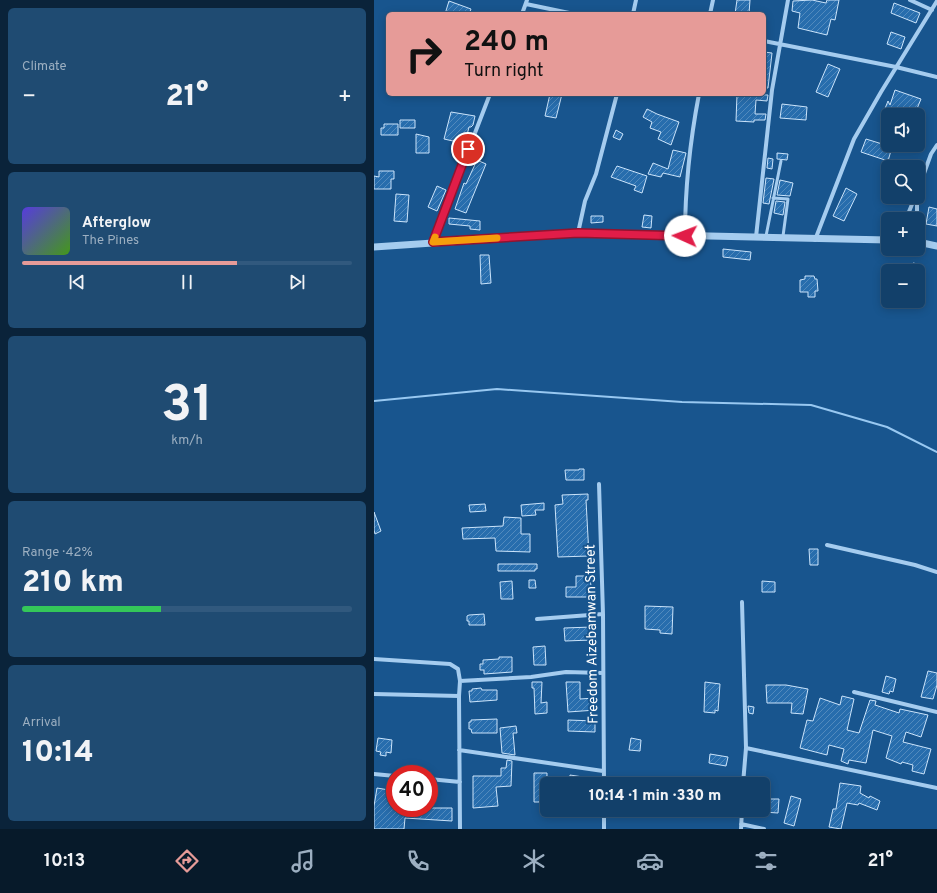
<!DOCTYPE html>
<meta charset="utf-8">
<style>
body{margin:0;font-family:Overpass,sans-serif;background:#1f4b72;color:#f1f3f6;height:100vh;display:flex;flex-direction:column;font-size:15px;white-space:nowrap}
*{box-sizing:border-box;margin:0}
p{font-size:13px;color:#9cafc1}
.icon{flex:none;width:22px;height:22px;fill:none;stroke:currentColor;stroke-width:2;stroke-linecap:round;stroke-linejoin:round}
.map{position:relative;flex:1;overflow:hidden}
.details{display:flex;flex-direction:column;gap:8px;padding:8px;background:#0a233a;width:374px}
.details>*{flex:none}
.hud{position:absolute;left:12px;top:12px;width:380px;height:84px;border-radius:6px;box-shadow:0 2px 10px #0003,0 0 0 1px #31597e;background:#e69b98;color:#111;overflow:hidden}
.fabs{position:absolute;left:507px;top:108px;display:grid;gap:8px}
.fabs a{display:grid;place-items:center;width:44px;height:44px;border-radius:6px;background:#12406a;box-shadow:0 2px 10px #0003,0 0 0 1px #31597e;font-size:20px}
.speed{position:absolute;left:12px;top:765px;display:flex;gap:8px;font-size:20px;font-weight:700;text-align:center}
.speed>*{display:grid;place-content:center;width:52px;height:52px;border-radius:50%;background:#12406a;box-shadow:0 2px 10px #0003,0 0 0 1px #31597e;line-height:1}
.speed .limit{border:6px solid #d22;background:#fff;color:#111}
.pin{position:absolute;display:grid;place-items:center;width:34px;height:34px;color:#fff;margin:-17px;border:2px solid #fff;border-radius:50%;box-shadow:0 1px 4px #0007}
.me{position:absolute;width:44px;margin:-22px;rotate:272deg;stroke-linejoin:round;filter:drop-shadow(0 0 3px #0008)}
.turn{display:flex;align-items:center;gap:14px;height:84px;padding:0 12px;font-size:18px}
.turn .icon{width:52px;height:52px;stroke-width:2.5}
.turn b{display:block;font-size:28px;line-height:34px}
.big{font-size:30px;font-weight:800;line-height:1.1}
.details .card{flex:1;display:flex;flex-direction:column;justify-content:center;gap:6px;min-width:0;padding:0 14px;border-radius:6px;background:#1f4b72}
.details .dial{align-items:center;gap:0}
.dial b{font-size:52px;line-height:1}
.song{display:flex;align-items:center;gap:12px}
.cover{width:48px;height:48px;border-radius:6px;background:linear-gradient(135deg,hsl(250 70% 55%),hsl(100 70% 35%))}
.played{height:4px;border-radius:2px;background:linear-gradient(90deg,#e69b98 65%,#31597e 65%)}
.keys{display:flex;justify-content:space-around;direction:ltr}
.heat{display:flex;justify-content:space-between;align-items:center;font-size:22px;direction:ltr}
.charge{height:6px;border-radius:3px;background:linear-gradient(90deg,#34c759 42%,#31597e 0)}
.trip{position:absolute;left:166px;top:777px;width:230px;height:40px;border-radius:6px;background:#12406a;box-shadow:0 2px 10px #0003,0 0 0 1px #31597e;font-weight:800;line-height:40px;text-align:center}
.dock{display:flex;height:64px;justify-content:space-around;align-items:center;background:#071a2a;color:#9cafc1}
.dock .icon{width:28px;height:28px}
.dock .current{color:#e69b98}
.dock b{font-size:18px;color:#f1f3f6}
main{display:flex;flex:1;min-height:0}
.map>svg:first-child{display:block}
.lines{fill:none;stroke-linecap:round;stroke-linejoin:round}
.stream{stroke:#98c8f1;stroke-width:2}
.building{fill:url(#building-hatch);stroke:#cbe4fb}
.service{stroke:#a5ccef;stroke-width:3}
.minor{stroke:#a5ccef;stroke-width:4}
.tertiary{stroke:#a5ccef;stroke-width:7}
.route-casing{stroke:#92132f;stroke-width:10}
.route{stroke:#e11d48;stroke-width:7}
.slow{stroke:#f59e0b;stroke-width:7}
.labels{text-anchor:middle;stroke-width:4;stroke-linejoin:round;paint-order:stroke}
.street-label{font-size:14px;fill:#fff;stroke:#18558e}
</style>
<main>
<section class="details">
<div class="card"><p>Climate</p>
<div class="heat"><a>−</a><b class="big">21°</b><a>+</a></div>
</div>
<div class="card">
<div class="song"><i class="cover"></i><div><b>Afterglow</b><p>The Pines</p></div></div>
<div class="played"></div>
<div class="keys"><svg class="icon" aria-label="previous" viewBox="0 0 24 24"><path d="M18 5L8 12l10 7zM5 5v14"/></svg><svg class="icon" aria-label="pause" viewBox="0 0 24 24"><path d="M8 5v14M16 5v14"/></svg><svg class="icon" aria-label="next" viewBox="0 0 24 24"><path d="M6 5l10 7-10 7zM19 5v14"/></svg></div>
</div>
<div class="card dial"><b>31</b><p>km/h</p></div>
<div class="card"><p>Range · 42%</p><b class="big">210 km</b><div class="charge"></div></div>
<div class="card"><p>Arrival</p><b class="big">10:14</b></div>
</section>
<div class="map">
<svg width="563" height="829" viewBox="0 0 563 829">
<defs>
<pattern id="building-hatch" width="6" height="6" patternUnits="userSpaceOnUse"><rect width="6" height="6" fill="#276dad"/><path d="M-1 1l2-2M0 6l6-6M5 7l2-2" fill="none" stroke="#528abd"/></pattern>
</defs>
<rect width="100%" height="100%" fill="#18558e"/>
<g class="lines">
<path class="stream" d="M0,401L123,389L308,402L437,405L513,427L563,452"/>
</g>
<path class="building" d="M363,0H376L375,14H361Z
M438,0L452,3L453,0H465L461,20L457,19L453,35L424,28L426,13L418,11L419,1Z
M75,1L97,9L95,14H71Z
M520,3L546,13L542,23L517,13Z
M517,32L531,37L527,49L513,44Z
M390,52L398,53L394,88H390Z
M454,64L466,69L454,97L442,92Z
M521,90L547,99L542,111L540,110L537,115H514V119L508,116L514,101L516,105Z
M176,94H188L182,118L171,116Z
M363,94L394,95L393,101L382,100L381,114H392L391,120H380V122L362,121Z
M408,104L433,107L432,120L406,118Z
M273,109L283,114L305,122L297,145L284,139L287,132L276,128L278,122L269,117Z
M77,112L101,116L99,125L97,127H95L92,139H89L88,143L70,139Z
M26,120H41V128H26Z
M10,124H24V135H7V128H10Z
M242,130L249,134L246,140L239,137Z
M42,134L55,137V153H42Z
M492,139L518,147L514,161L487,152Z
M299,150L312,153L306,177L289,173L287,177L274,174L279,163L294,169Z
M403,153L414,154L413,160L403,159Z
M394,158L399,159L398,169L393,168Z
M103,160L112,164L92,213L81,209L90,183L92,184Z
M243,166L273,176L268,193L260,190L262,186L237,177Z
M5,171H20V179H17V189H0V176L5,177Z
M392,178L400,179L395,204L389,203Z
M406,180L419,183L416,196L403,195Z
M63,186L72,190L63,211L54,207Z
M472,188L483,194L470,221L459,216Z
M22,194L35,195L33,222L20,221Z
M402,201L411,202L409,215L400,213Z
M555,207L563,209V226L552,224Z
M270,215L278,216L277,228L268,227Z
M217,216H229V222L217,223Z
M75,218L106,221V230L96,229V226L75,224Z
M349,249L377,252L376,260L349,257Z
M106,255H115L117,283L107,284Z
M539,263L544,264L543,271L537,270Z
M431,276H440L441,279H443L444,291H441V297H434V292H426V280L431,279Z
M205,469H210V480H192L191,470H205Z
M214,494V500H212L215,556L184,557L181,505L189,504L188,495Z
M170,503V510H161L162,515L148,516L147,505Z
M111,504L112,511L96,512L95,505Z
M0,512L7,531L1,534L0,530Z
M130,517L147,518V534H156V552L122,551L121,538L89,539L88,528L129,526Z
M435,549H444V565H436Z
M124,564H163V569H161V571H124Z
M202,576H216L218,597H192V587H202Z
M155,580H161L162,588H155Z
M138,581L139,599H127L126,582Z
M388,581L401,582V592H388Z
M271,606L299,607L298,634L286,633V630L271,629Z
M110,614L111,625H95V621H93V616L95,615Z
M218,627V640L191,641L190,628Z
M171,646L172,665H160L159,647Z
M125,657H138V672L110,674V670H106V664H109V660L125,659Z
M554,671L563,673V685L559,699L547,697Z
M512,676L522,679L519,692L516,691L515,694L508,692Z
M223,680L224,686H218L217,681Z
M158,682H168L167,703L173,702V713L161,714L160,688H158Z
M192,682H206V699L221,698L222,710L194,712Z
M331,682L346,684L344,711L341,710V713L330,712Z
M392,685H412L434,689L429,714L417,713L418,703H393Z
M107,688L108,690H123V700L96,702L95,691H98V689Z
M468,696L480,699L473,730L485,733L496,700L502,701L501,705L525,713L526,709L554,715L547,737L532,732L529,742L557,749L550,774L538,771L539,765L528,762L527,764L512,758L518,736L499,730L492,763L475,760L474,764L467,761L470,749L455,745L453,755L426,748L433,720L439,721L446,698L466,705Z
M374,706L380,707L379,714L375,713Z
M123,719V733H98L97,729H95V722H97V720Z
M194,720L221,721V732L194,731Z
M142,726L143,733H139L141,755L128,753L126,728Z
M4,738L18,740L17,753L12,752V756L6,755L7,752L2,751Z
M257,738L267,740L266,751L255,750Z
M336,754L354,757L352,766L335,763Z
M133,760L138,761L137,786L122,787L124,806L99,808V776H127V768H132Z
M160,773H173V802H160Z
M196,775L209,777L208,784H195Z
M466,783L487,786L486,793L495,798L496,796L506,801L503,810L485,803L484,805L473,803L467,829L455,827L459,809H462Z
M3,788L21,791V808H78V821L31,818L30,829H0V806Z
M417,796L427,799L420,826L410,823Z
M389,799H405L404,813L389,812Z"/>
<g class="lines">
<path class="service" d="M399,198L414,199L409,236
M392,236L407,161"/>
<path class="minor" d="M536,0L558,10
M152,4L200,14
M148,14L153,0
M259,14L262,0
M336,14L339,0
M390,41L522,67L563,77
M544,190L557,154L563,145
M543,197V219
M532,219L541,197
M204,233L211,201L222,174L243,94
M311,236C311,188 316,141 325,94
M382,237L398,90L414,0
M441,240L480,139L507,92L563,1
M59,242L116,94
M225,484L229,614L230,784
M453,545L541,565L563,572
M368,602L372,748L369,784
M163,619L229,614
M0,659L76,664L84,669L86,681L85,696L86,829
M86,681L157,677L192,672L229,673
M480,692L563,712
M0,694L85,696
M372,748L563,788
M85,750L229,771
M0,774L21,776
M55,779L86,782
M230,810V829
M367,824L390,829
M367,829L368,810"/>
<path class="tertiary" d="M544,242L563,246
M0,247L204,233L514,240"/>
</g>
<g class="lines">
<g class="route-casing">
<path id="route" d="M94,149L59,242L204,233L311,236"/>
</g>
<use href="#route" class="route"/>
<path class="slow" d="M61,237L59,242L123,238"/>
</g>
<g class="labels">
<g class="street-label">
<text transform="translate(217 634) rotate(-91)" y="5">Freedom Aizebamwan Street</text>
</g>
</g>
</svg>
<div class="fabs">
<a><svg class="icon" aria-label="sound" viewBox="0 0 24 24"><path d="M4 9h4l5-4v14l-5-4H4zM17 9q2 3 0 6"/></svg></a>
<a><svg class="icon" aria-label="search" viewBox="0 0 24 24"><circle cx="10" cy="10" r="6"/><path d="M15 15l6 6"/></svg></a>
<a>+</a>
<a>−</a>
</div>
<div class="speed"><div class="limit">40</div></div>
<div class="pin" style="left:94px;top:149px;background:#d93025"><svg class="icon" aria-label="arrive" viewBox="0 0 24 24"><path d="M6 21V4h12l-3 4 3 4H6"/></svg></div>
<svg class="me" style="left:311px;top:236px" viewBox="-20 -20 40 40"><circle r="19" fill="#fff"/><path d="M0-13L10 11 0 6-10 11z" fill="#e11d48"/></svg>
<div class="trip">10:14 · 1 min · 330 m</div>
<div class="hud">
<div class="turn"><svg class="icon" aria-label="right" viewBox="0 0 24 24"><path d="M7 20v-9h11M14 6l5 5-5 5"/></svg><div><b>240 m</b>Turn right</div></div>
</div>
</div>
</main>
<nav class="dock">
<b>10:13</b>
<svg class="icon current" aria-label="directions" viewBox="0 0 24 24"><path d="M12 3l9 9-9 9-9-9zM9 14v-3h6M13 9l2 2-2 2"/></svg>
<svg class="icon" aria-label="music" viewBox="0 0 24 24"><path d="M9 18V5l10-2v13"/><circle cx="6" cy="18" r="3"/><circle cx="16" cy="16" r="3"/></svg>
<svg class="icon" aria-label="phone" viewBox="0 0 24 24"><path d="M5 4h4l2 5-3 2q2 4 5 5l2-3 5 2v4C11 20 4 13 5 4z"/></svg>
<svg class="icon" aria-label="climate" viewBox="0 0 24 24"><path d="M12 3v18M4 7l16 10M4 17L20 7"/></svg>
<svg class="icon" aria-label="car" viewBox="0 0 24 24"><path d="M5 17H2v-5l4-1 3-4h7l3 4 3 1v5h-3M9 17h6M6 11h13"/><circle cx="7" cy="17" r="2"/><circle cx="17" cy="17" r="2"/></svg>
<svg class="icon" aria-label="filters" viewBox="0 0 24 24"><path d="M4 7h16M4 17h16"/><circle cx="9" cy="7" r="2"/><circle cx="15" cy="17" r="2"/></svg>
<b>21°</b>
</nav>
